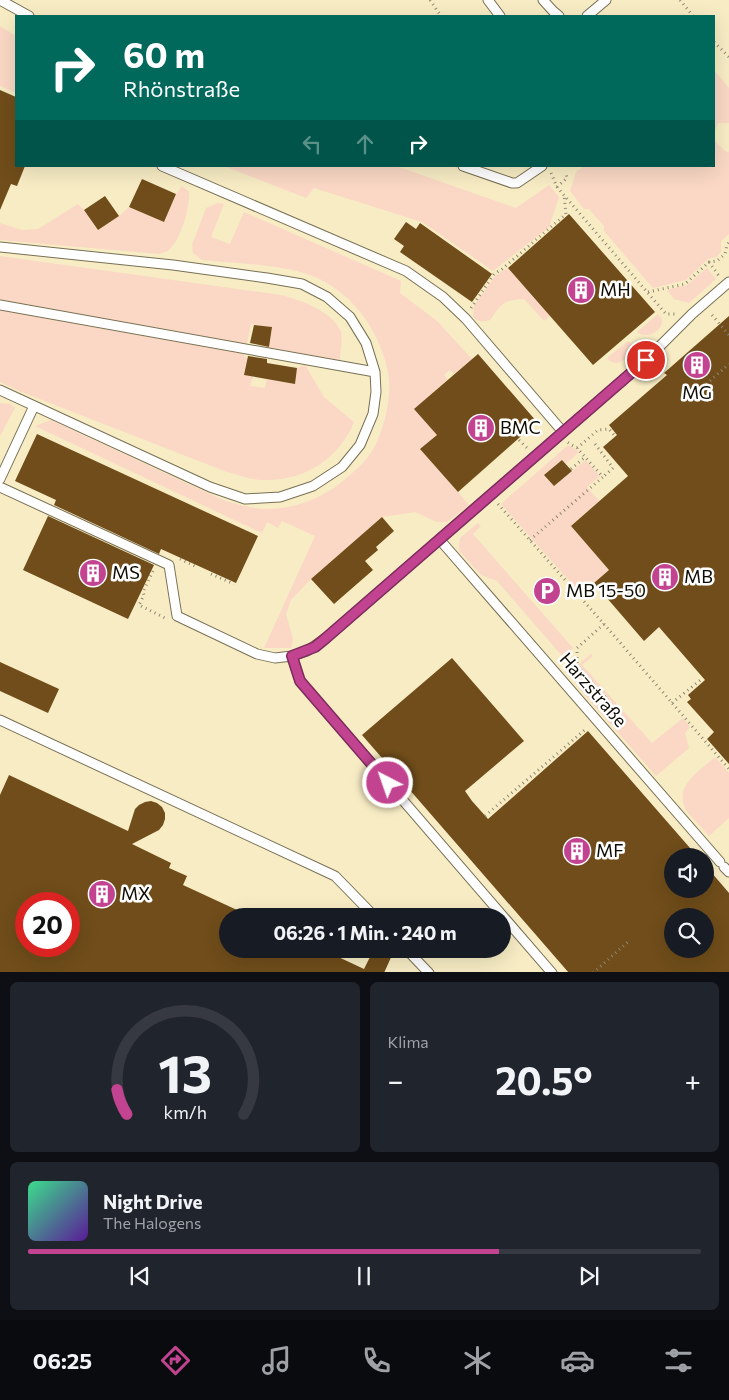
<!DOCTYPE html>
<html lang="de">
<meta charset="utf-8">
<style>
body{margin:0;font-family:Commissioner,sans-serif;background:#20242c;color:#f1f3f6;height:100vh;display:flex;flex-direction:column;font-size:19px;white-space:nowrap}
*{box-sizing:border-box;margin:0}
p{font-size:16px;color:#9ea1a6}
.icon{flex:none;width:28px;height:28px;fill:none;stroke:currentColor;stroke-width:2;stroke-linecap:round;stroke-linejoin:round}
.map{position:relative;height:972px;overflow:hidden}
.panel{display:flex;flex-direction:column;gap:10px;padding:10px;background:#0d0f14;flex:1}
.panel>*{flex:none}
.hud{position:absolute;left:15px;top:15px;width:700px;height:152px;border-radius:0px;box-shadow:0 5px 20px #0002;background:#00695c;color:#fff;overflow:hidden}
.fabs{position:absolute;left:664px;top:848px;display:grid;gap:10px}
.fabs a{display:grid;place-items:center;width:50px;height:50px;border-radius:50%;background:#171b24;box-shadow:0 5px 20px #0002;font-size:25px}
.speed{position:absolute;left:15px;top:892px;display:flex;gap:10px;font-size:25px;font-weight:700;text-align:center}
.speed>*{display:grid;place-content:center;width:65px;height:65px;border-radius:50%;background:#171b24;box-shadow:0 5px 20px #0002;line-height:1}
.speed .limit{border:8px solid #d22;background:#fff;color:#111}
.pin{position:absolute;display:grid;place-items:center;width:42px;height:42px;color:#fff;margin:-21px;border:2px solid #fff;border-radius:50%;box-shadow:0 1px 5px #0007}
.me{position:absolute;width:55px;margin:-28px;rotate:319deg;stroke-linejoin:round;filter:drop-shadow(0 0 4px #0008)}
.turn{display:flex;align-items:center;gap:18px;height:105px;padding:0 25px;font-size:22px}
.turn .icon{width:65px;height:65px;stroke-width:2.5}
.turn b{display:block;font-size:35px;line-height:42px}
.lanes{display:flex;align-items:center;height:48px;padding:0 25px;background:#0003;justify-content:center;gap:25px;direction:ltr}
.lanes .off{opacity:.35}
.big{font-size:38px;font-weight:700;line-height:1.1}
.panel .widget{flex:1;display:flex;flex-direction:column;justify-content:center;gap:8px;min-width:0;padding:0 18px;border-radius:8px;background:#20242c}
.panel .dial{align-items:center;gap:0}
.dial svg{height:130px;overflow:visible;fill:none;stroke:#363941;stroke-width:7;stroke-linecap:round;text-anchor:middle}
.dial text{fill:#f1f3f6;stroke:none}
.song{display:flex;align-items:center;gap:15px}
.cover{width:60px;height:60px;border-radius:8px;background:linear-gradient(135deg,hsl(150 70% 55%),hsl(270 70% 35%))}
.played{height:5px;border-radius:2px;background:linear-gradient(90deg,#c24390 70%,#363941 70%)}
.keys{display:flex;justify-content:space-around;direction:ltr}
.heat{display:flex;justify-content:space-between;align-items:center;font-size:28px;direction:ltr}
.panel .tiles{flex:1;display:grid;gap:10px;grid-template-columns:1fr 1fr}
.widget:last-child{grid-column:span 2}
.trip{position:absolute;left:219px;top:908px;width:292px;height:50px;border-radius:25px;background:#171b24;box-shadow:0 5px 20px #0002;font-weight:700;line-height:50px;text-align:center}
.menu{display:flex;height:80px;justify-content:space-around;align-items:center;background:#090b0e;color:#9ea1a6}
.menu .icon{width:35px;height:35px}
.menu .active{color:#c24390}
.menu b{font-size:22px;color:#f1f3f6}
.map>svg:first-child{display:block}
.built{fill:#f7ecc4;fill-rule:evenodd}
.green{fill:#fad8c5}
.building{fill:#704d1a;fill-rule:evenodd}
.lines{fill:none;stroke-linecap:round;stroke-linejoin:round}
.service-casing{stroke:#787054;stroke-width:11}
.path{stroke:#8e8773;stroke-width:3;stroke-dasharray:1 4;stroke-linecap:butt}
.service{stroke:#fff;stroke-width:9}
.route-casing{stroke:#7e2c5e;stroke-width:12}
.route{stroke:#c24390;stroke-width:9}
.labels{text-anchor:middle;stroke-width:5;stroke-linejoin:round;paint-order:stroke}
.poi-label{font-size:18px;fill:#0e0b03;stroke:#fff;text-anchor:start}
.street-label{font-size:18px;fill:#0e0b03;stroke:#fff}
</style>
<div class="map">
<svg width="729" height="973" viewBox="0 0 729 973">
<rect width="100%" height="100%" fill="#fef5d5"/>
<path class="built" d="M0,0H729V972L0,973ZM16,16H714V166H16ZM672,856H705V889H672ZM26,904H69V946H26ZM228,916H502V949H228ZM672,916H705V949H672Z"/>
<path class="green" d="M0,26L16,36V93L0,86Z
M714,70L729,88V123H718L714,133Z
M714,140L725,151L729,152V234L721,241V252L716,257L708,259L686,280L653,288L604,231V226L589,209H584L570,191L576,172L584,166H714Z
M224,166H396L516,208L549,185L559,197L549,227L493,271L422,222L314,188L306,198Z
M182,186L189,192C190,208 181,238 170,249C167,252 162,253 159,254L0,240V223L22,230L38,229L78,204L84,210L98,230L119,216L129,207L164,222L176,194Z
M218,203L224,204L211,237L230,244L244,212L401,281L400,293L437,321L472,359L454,374L450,370L444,375L448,379L415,409L437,435L421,449L469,505L447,522H437L415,512L382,517L311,579L291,600L286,614L293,639L291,648H264L315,536L282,521L278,528L267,522L262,533L35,426L51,420L223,500C237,504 249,508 264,509C291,510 317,500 338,485C349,476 360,467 369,456C383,436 393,397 388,373C386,360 381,348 376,337C364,313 348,295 325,282C296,264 237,264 202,260L193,253L192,245L206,208Z
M0,256L281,295C300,300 333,311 341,332C343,338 340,353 340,360L269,348L272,327L251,324L247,344L0,300Z
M508,268L550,316L544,321L524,299C503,300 502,303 490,320C483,322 478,322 473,317L474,306L495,276Z
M707,268L716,279L689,303L674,299L667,290L687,285Z
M0,310L243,354L247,359L244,374L253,376L250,386L265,388L267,379L295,384L297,368L305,365L324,397L354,422C337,463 297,485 253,479C245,478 236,474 227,472L19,391L0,382Z
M658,314C660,317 662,318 662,321C663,331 646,340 637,332Z
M628,341L632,345L633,349C628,359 616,369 607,358Z
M0,403L10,404L15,408L0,436Z
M567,446H571L579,452L566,464L562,460L545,475L554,486L586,460L600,476L587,487L599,501L571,526L609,570L581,594L501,504Z
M478,523L481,526L473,534L573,648L563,657L497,581L481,575L460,552L459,547L460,538Z
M591,654L593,656L582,665L652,743L683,718L690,727L685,733L689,748L656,776L577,686C568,670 580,663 591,654Z
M715,757L729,773V818L709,836L687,812C672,786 699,772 715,757Z"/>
<path class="building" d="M0,90L16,97V166H25L17,186L11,184L0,210Z
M142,179L176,194L164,222L129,207Z
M105,196L119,216L98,230L84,210Z
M569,214L655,312L593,365L508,268Z
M406,222L416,229L420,223L492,274L472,302L400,252L404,246L394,239Z
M729,316V764L707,739L714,732L687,702L691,699L688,695L705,680L659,627L644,641L594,583L609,570L571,526L628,476L603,447L617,435L609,425L667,375L664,373Z
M254,325L272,327L269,347L250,343Z
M478,354L537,422L458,492L420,449L437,435L414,409Z
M248,356L267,359V363L297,368L295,384L244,375Z
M37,434L258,536L236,583L161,549L159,554L54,505L56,500L15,481Z
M562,460L572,471L554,486L544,475Z
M48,516L154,565L128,619L23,570Z
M382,517L394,531L376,547L378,550L365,561L373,570L334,604L311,579Z
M452,658L524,741L465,791L472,801L488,819L588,731L697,856H672V889H705V865L729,893V973H569L362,735ZM672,916H705V949H672Z
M0,662L59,689L48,713L0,691Z
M9,775L128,831L135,809L139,805L145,802L151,801L157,803L162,807L165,813V819L163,825L159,830L132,844L171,863L169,868L187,876L183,885L250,916H228V949H334L332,954L364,969L374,949H383L393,953L384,973H0V795ZM26,904H69V946H26Z"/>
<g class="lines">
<g class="service-casing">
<path id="service" d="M0,0L29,16
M488,0L500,16
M543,0L553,11L559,16
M587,16L606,0
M162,166L406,271L443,297L466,319L563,432
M463,166L512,183H517L542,166
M0,247L173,265L267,278L302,284L327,297L350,317L366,343L375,372L376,392L373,414L360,445L342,467L313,486L280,497L245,499L210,487L0,390
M0,305L375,372
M0,479L34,406
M0,487L169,565L177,616L257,654L275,658L292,656L307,651L326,638L646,360L692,314L729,282
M440,540L720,862
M292,656L300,681L552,973
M0,720L335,876L374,916
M724,867L729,872
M406,949L429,973"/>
</g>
<path class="path" d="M430,0L441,16
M680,0L693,16
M714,42L729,57
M551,173L557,187L666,314H675
M557,187L567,178L566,173
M709,262L719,276
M648,292L685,284L709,262L717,261L725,254L727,245L729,242
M471,308L494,274L502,269L566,214L564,195
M712,315L729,335
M695,394L729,364
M519,440L528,449
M595,444L613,468L603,477
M577,448L598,430L609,429L615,436
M571,469L585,457
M498,504L604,624L729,769
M530,540L603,477L577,448L567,442
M180,559L197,567
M153,571L143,592L144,595L139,605L165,618
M211,574L234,584
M604,624L577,648V666L605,697V711
M672,703L703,678
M485,816L587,728
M593,973L629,941"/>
<use href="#service" class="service"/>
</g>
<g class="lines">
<g class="route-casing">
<path id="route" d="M388,783L300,681L292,656L315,647L326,638L646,360"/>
</g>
<use href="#route" class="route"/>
</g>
<defs>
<g id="building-disc" transform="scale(1.4375)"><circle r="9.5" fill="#c24390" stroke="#fff"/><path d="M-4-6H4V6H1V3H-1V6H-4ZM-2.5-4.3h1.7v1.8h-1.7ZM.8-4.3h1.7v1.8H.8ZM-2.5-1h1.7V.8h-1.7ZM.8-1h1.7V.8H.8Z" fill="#fff"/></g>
<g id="parking-disc" transform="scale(1.4375)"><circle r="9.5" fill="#c24390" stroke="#fff"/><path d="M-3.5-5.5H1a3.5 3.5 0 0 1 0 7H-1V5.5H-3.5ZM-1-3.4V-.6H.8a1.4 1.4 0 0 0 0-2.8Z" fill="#fff"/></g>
</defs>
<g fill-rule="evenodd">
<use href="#building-disc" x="581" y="290"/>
<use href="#building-disc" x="697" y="365"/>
<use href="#building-disc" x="481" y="428"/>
<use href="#building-disc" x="93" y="573"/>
<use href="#building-disc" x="665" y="577"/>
<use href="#parking-disc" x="547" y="591"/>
<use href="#building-disc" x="577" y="851"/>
<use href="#building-disc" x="102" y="894"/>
</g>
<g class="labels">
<g class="poi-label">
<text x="600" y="296">MH</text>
<text x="697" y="399" text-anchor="middle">MG</text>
<text x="500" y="434">BMC</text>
<text x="112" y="579">MS</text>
<text x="684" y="583">MB</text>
<text x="566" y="597">MB 15-50</text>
<text x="596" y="857">MF</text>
<text x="121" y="900">MX</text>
</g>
<g class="street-label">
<text transform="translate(593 690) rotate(49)" y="6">Harzstraße</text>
</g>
</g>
</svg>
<div class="fabs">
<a><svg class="icon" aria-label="sound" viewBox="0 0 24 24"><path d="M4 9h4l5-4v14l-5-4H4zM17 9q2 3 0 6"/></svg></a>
<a><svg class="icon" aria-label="search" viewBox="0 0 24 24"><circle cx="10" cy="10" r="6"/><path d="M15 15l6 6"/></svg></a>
</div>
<div class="speed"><div class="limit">20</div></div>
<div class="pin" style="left:646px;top:360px;background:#d93025"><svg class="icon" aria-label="arrive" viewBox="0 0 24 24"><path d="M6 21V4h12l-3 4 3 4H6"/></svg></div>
<svg class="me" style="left:388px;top:783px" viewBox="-20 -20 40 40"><circle r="17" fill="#c24390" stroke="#fff" stroke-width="3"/><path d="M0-11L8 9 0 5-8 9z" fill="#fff"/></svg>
<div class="trip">06:26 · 1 Min. · 240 m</div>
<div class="hud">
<div class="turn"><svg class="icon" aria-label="right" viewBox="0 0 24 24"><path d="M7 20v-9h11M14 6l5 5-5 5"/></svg><div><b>60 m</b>Rhönstraße</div></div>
<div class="lanes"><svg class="icon off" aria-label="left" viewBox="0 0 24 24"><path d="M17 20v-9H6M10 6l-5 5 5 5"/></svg><svg class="icon off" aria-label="ahead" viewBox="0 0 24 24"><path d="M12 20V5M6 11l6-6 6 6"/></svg><svg class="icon" aria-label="right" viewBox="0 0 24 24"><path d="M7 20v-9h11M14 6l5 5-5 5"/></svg></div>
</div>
</div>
<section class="panel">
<div class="tiles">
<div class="widget dial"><svg viewBox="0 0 100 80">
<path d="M14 69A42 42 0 1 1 86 69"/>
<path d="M14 69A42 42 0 0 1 8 54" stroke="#c24390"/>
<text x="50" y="56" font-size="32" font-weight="700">13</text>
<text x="50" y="72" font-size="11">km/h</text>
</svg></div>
<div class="widget"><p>Klima</p>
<div class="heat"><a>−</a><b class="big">20.5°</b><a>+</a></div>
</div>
<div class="widget">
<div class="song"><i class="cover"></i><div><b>Night Drive</b><p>The Halogens</p></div></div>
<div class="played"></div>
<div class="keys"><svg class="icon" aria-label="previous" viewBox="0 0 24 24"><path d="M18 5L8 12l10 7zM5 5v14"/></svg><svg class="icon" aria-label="pause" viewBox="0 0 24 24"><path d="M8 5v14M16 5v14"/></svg><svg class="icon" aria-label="next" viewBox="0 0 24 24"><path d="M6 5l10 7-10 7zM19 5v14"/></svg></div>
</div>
</div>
</section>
<nav class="menu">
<b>06:25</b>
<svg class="icon active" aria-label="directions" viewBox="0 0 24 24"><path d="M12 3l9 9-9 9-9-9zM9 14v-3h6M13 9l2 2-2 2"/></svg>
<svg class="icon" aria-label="music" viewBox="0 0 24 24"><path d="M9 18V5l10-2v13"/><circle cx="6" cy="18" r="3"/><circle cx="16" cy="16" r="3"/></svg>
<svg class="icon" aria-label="phone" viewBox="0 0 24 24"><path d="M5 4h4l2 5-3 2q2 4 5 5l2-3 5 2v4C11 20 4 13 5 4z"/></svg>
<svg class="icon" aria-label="climate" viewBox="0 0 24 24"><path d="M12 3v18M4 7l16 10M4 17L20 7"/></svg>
<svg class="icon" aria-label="car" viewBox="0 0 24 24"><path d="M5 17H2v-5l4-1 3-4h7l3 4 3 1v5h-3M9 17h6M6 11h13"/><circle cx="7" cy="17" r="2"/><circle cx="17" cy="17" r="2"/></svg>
<svg class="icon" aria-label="filters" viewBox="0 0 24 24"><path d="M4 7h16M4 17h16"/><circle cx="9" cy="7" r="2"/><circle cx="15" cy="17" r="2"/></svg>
</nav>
